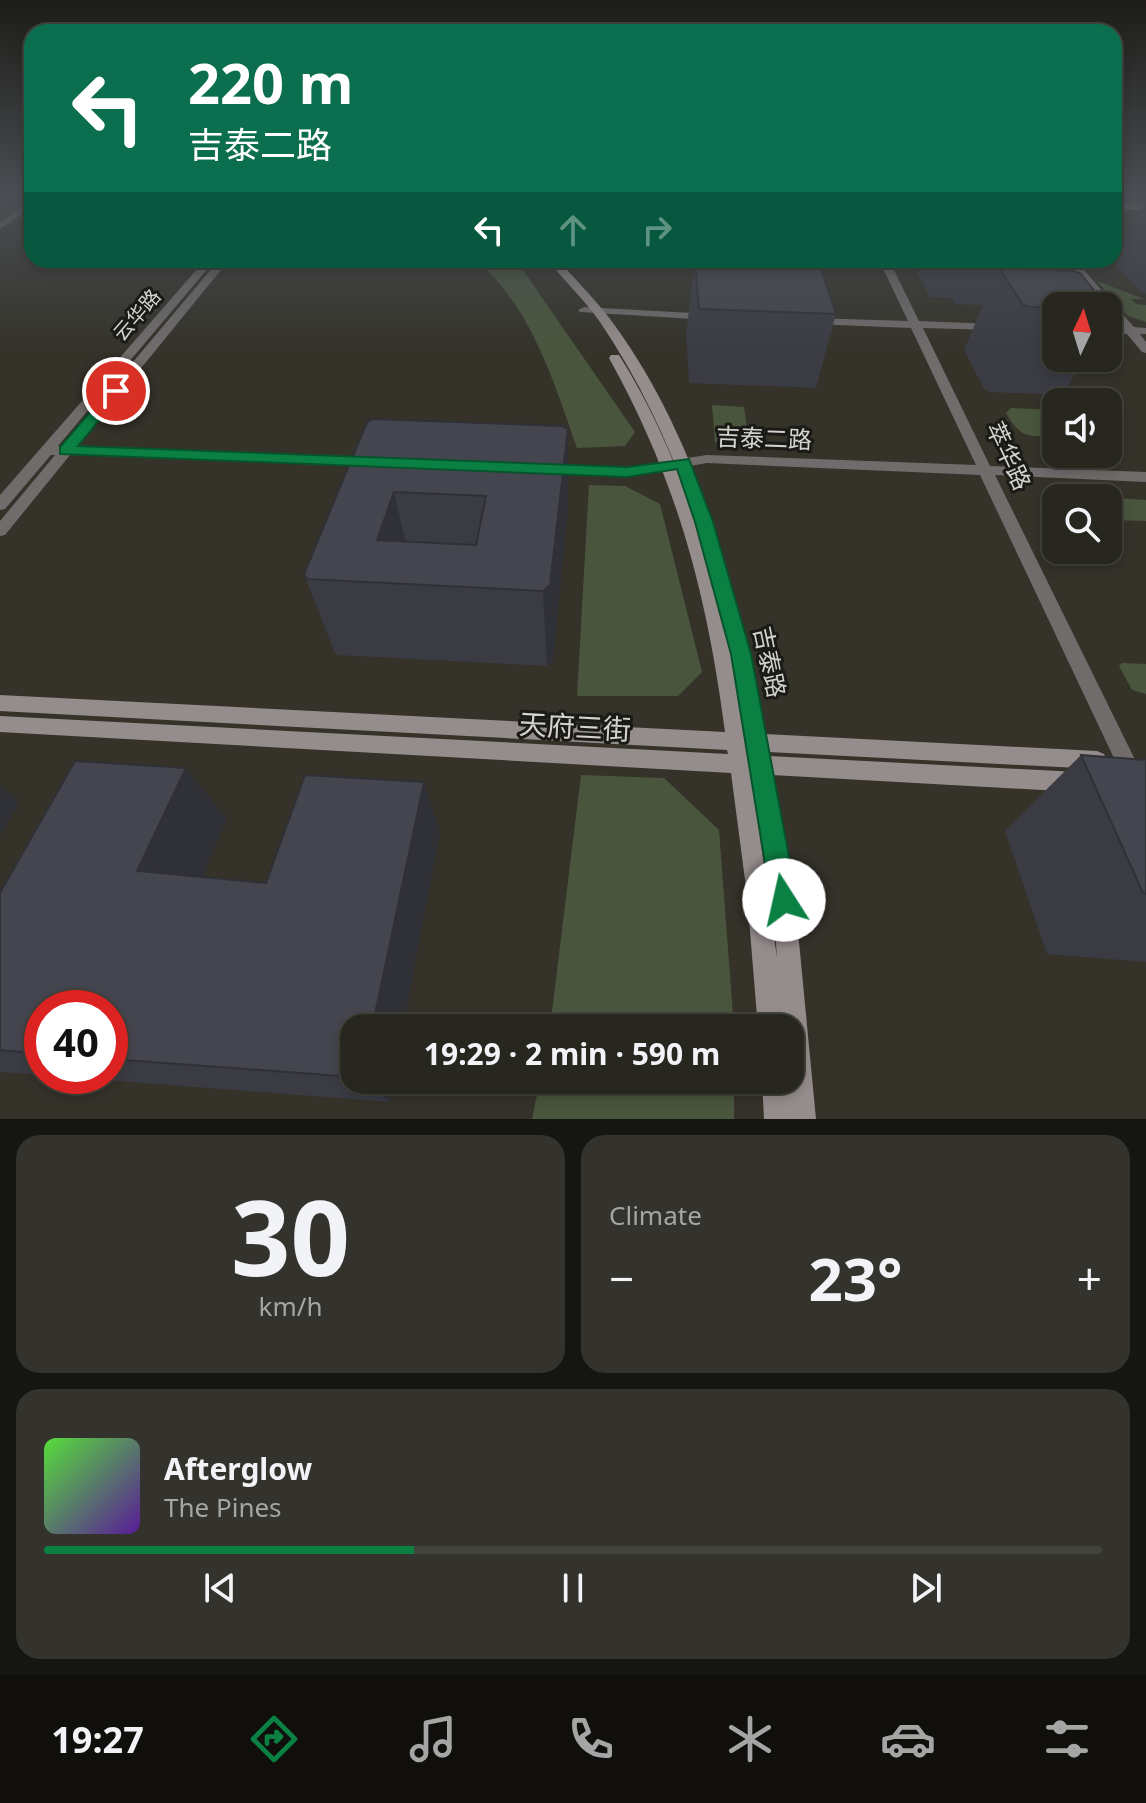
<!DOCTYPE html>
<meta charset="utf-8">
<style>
body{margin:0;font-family:"Noto Sans","Noto Sans SC",sans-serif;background:#33322c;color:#f1f3f6;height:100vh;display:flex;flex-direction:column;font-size:30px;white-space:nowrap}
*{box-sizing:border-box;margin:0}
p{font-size:26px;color:#a4a5a4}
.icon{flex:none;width:44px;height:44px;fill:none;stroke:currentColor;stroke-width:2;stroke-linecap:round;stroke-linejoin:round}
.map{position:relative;height:1119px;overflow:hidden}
.sheet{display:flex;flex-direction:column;gap:16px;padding:16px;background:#151511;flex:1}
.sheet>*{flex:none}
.guide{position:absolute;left:24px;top:24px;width:1098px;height:244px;border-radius:24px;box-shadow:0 4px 12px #0003,0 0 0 2px #43433d;background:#0b6e4f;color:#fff;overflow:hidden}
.needle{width:52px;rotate:4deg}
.controls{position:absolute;left:1042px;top:292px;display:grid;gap:16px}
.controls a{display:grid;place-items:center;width:80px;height:80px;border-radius:16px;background:#27261f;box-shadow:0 4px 12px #0003,0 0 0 2px #43433d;font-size:40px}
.speed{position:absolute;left:24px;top:990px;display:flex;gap:16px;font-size:40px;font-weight:700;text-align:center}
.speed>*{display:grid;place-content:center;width:104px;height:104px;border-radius:50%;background:#27261f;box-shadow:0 4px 12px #0003,0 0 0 2px #43433d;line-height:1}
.speed .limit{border:12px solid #d22;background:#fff;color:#111}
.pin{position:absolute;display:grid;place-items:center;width:68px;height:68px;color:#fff;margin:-34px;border:4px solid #fff;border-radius:50%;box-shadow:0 2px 8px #0007}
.me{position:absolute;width:88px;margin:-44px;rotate:350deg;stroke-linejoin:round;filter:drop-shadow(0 0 6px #0008)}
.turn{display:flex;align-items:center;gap:28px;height:168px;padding:0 32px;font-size:36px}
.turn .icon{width:104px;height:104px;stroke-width:2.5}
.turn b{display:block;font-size:56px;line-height:68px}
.lanes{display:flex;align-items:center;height:76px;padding:0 32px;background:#0003;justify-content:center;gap:40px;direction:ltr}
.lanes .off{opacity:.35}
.big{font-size:60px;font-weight:700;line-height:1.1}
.sheet .card{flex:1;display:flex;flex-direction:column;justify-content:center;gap:12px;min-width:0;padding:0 28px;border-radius:24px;background:#33322c}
.sheet .dial{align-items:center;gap:0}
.dial b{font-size:104px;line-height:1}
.song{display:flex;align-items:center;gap:24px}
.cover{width:96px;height:96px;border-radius:12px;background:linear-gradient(135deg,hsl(110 70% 55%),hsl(270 70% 35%))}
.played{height:8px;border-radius:4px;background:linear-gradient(90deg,#0b8043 35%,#43433d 35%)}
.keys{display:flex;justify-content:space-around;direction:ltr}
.heat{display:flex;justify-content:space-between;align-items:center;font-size:44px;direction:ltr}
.sheet .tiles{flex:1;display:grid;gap:16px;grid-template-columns:1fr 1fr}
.card:last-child{grid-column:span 2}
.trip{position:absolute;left:340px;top:1014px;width:464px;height:80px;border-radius:24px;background:#27261f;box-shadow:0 4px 12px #0003,0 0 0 2px #43433d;font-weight:700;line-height:80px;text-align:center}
.menu{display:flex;height:128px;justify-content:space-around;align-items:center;background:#100f0c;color:#a4a5a4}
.menu .icon{width:56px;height:56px}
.menu .active{color:#0b8043}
.menu b{font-size:36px;color:#f1f3f6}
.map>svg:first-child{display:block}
.green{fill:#49563d}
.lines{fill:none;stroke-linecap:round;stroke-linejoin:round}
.street{fill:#716c6c;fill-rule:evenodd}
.secondary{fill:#958c8c;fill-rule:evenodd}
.wall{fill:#3b3b44}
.shaded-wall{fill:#303037}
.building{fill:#45454f;stroke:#303037;stroke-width:2;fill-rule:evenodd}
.route{fill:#0b8043;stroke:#07532c;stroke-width:2}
.labels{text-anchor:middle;stroke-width:6;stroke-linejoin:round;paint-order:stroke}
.far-street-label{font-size:20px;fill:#d3d2cd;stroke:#1a1a16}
.street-label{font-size:24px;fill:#d3d2cd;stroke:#1a1a16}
.near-street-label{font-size:28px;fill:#d3d2cd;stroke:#1a1a16}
</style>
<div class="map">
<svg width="1146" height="1119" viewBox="0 0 1146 1119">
<rect width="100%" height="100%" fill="#343229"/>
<path class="green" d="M476,260H516L635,432L625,446L577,448C553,380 532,308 476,260Z
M1097,281L1144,299H1131L1136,304L1146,305V322L1128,316Z
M712,405L744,407L749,444L715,442Z
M1011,408L1056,410V437C1028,436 1021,439 1006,413Z
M589,485L625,486L660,504L702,672L678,696H577Z
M1100,497L1146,500V521L1113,520L1108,498Z
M1122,663L1146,664V694L1132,690L1119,666Z
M581,775L664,778L719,830L734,1028H550Z
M540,1080H734V1119H532Z"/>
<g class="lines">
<path class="street" d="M32,200V207L0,229V222Z
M205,260H215L58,446H62L219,260H229L77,447L373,457L378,459L380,462L378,465L70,455L5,535L0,536V521L55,455H51L5,509L0,510V495Z
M879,260H889L919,321L994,324L1000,327L994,330L923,328L990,466L1146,472V482L995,475L1146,782V814L1139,811L980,475L707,463L627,477L548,474L541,469L548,464L627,467L707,455L976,465L911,328L813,324L807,321L813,318L908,321Z
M1065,260H1075L1134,327L1146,328V334H1140L1146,342V353L1142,352L1127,334L1108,333V327H1121L1108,311V306H1103Z
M584,307L710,314L716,317L710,320L580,312L578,310Z"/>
<path class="secondary" d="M1114,203L1146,204V210L1114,209Z
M548,260H558C574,278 592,296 607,315C696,431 739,592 765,734L1097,751L1104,754L1107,760L1104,766L1097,769L768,752L769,756L1077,772L1084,775L1087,782L1084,789L1077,792L772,775L795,900L816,1119H764L762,1080H790V1028H758L747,895L731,773L0,732V716L728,754L727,750L0,711V695L725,732C707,594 677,480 609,358L611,355H619C649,402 671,453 690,504C667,439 638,378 600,322C585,300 564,281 548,260ZM751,774H752L773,900L777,958Z"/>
</g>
<path class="wall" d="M1146,200V293H1142L1112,262Z
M751,260H834L816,266L836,314L816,388L689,383L686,334L695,262L752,264Z
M910,260H1080L1056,306V358H1084L1063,395L990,392L984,389L964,350L983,305L955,304L952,298L930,297Z
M367,422L568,507L553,661L547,666L337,655L334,651L304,574Z
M1081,755L1146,760V962L1047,954L1005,831Z
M424,782L440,832L354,1028V1080H394L390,1102L54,1076H110V1008H42V1075L0,1072V893L227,819L202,877L266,883Z"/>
<path class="shaded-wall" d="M812,260H834L810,268Z
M568,429V507L553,661L547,666L543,591Z
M394,492L412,570L377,540Z
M186,768L227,819L186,915L137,871Z
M424,782L440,832L403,1028H372Z
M0,786L17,800V807L0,835Z
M364,1080H394L390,1102Z"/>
<path class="building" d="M968,260H1069L1076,269L971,265Z
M695,262L820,266L836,314L699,309Z
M999,268L1074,271L1080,273L1107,306H1056V308L1030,307L1023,305Z
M373,419L562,426L568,429L550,585L543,591L307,579L304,574L367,422ZM394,492L486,496L476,545L377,540Z
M1081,755L1146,760V894L1143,893Z
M75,761L186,768L137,871L266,883L305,775L424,782L372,1028H354V1077L110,1059V1008H42V1054L0,1050V893Z"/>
<linearGradient id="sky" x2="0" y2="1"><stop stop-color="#1d1c17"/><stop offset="0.56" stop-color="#4a4f54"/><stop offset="1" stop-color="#4a4f54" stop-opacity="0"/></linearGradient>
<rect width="1146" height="352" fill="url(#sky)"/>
<path class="route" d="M116,386L123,391L78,446L627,467L689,459L713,522L751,654L797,900L793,909L784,913L775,909L771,900L731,654L695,522L677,469L627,477L60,454V447L111,388Z"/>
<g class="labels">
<g class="far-street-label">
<text transform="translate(137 315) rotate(-49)" y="7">云华路</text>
</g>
<g class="street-label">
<text transform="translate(764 439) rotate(2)" y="8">吉泰二路</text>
<text transform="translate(1008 456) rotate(65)" y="8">萃华路</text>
<text transform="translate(769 662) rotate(78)" y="8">吉泰路</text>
</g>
<g class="near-street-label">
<text transform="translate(575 727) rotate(3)" y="10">天府三街</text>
</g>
</g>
</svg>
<div class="controls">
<a><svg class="needle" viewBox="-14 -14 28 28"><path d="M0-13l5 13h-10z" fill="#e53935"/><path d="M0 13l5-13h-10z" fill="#a4a5a4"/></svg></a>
<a><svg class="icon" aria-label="sound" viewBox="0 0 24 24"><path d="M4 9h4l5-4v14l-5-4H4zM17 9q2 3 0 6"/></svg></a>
<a><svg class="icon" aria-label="search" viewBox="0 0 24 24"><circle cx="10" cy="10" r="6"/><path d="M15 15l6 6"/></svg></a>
</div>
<div class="speed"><div class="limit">40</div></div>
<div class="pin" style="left:116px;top:391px;background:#d93025"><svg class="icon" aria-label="arrive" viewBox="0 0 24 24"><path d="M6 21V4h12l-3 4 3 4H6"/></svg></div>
<svg class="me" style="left:784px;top:900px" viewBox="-20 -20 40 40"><circle r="19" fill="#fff"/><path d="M0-13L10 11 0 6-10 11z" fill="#0b8043"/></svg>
<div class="trip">19:29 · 2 min · 590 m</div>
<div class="guide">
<div class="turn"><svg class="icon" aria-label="left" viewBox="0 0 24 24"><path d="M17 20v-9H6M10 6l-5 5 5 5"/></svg><div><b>220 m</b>吉泰二路</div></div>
<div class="lanes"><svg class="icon" aria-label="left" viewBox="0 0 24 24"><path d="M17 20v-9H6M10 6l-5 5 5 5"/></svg><svg class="icon off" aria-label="ahead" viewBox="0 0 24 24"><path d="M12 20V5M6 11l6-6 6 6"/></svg><svg class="icon off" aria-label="right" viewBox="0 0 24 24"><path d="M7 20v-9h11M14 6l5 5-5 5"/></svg></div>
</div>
</div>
<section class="sheet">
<div class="tiles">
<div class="card dial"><b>30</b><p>km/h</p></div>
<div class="card"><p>Climate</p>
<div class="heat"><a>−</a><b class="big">23°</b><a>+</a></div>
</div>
<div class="card">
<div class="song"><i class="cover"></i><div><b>Afterglow</b><p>The Pines</p></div></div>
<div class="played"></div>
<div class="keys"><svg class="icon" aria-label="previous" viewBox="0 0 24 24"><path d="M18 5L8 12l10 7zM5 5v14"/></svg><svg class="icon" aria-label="pause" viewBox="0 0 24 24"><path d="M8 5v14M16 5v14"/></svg><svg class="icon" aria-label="next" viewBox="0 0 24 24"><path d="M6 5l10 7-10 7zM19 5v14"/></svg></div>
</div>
</div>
</section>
<nav class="menu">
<b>19:27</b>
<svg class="icon active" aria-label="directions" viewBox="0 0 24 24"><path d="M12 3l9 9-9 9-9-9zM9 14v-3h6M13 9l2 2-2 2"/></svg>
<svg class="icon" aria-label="music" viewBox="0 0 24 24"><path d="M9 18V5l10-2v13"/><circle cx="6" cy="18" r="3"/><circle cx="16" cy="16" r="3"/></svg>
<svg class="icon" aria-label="phone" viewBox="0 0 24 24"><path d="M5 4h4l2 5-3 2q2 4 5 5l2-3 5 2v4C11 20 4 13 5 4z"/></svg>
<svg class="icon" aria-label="climate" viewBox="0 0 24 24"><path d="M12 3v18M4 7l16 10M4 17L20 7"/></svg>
<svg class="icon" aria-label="car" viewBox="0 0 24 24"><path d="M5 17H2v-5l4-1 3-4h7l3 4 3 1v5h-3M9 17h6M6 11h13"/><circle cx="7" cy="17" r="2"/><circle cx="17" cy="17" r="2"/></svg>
<svg class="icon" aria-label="filters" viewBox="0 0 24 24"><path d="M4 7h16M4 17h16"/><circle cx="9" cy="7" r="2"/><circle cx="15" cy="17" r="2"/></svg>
</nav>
